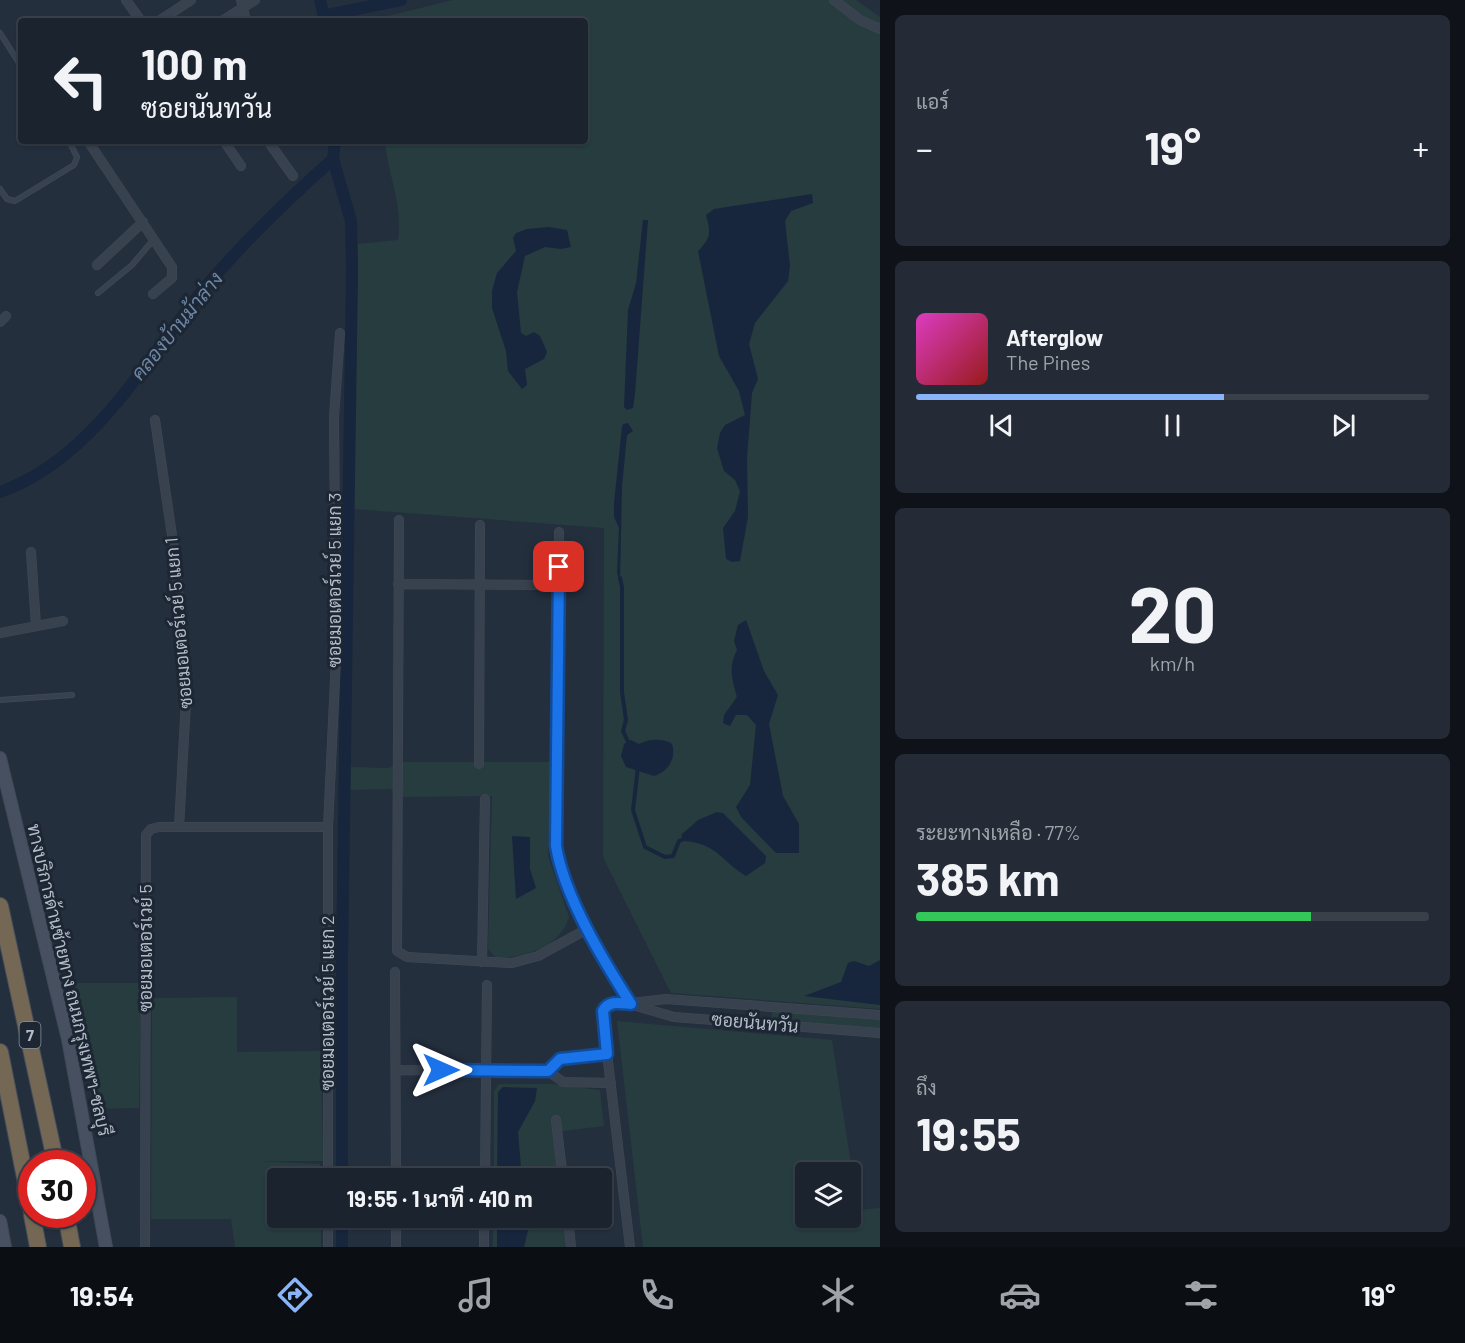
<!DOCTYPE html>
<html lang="th">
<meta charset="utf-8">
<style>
body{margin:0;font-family:Barlow,Sarabun,sans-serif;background:#242b36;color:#f1f3f6;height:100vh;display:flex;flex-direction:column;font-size:22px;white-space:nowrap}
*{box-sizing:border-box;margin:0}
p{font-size:20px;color:#a0a4aa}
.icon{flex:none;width:33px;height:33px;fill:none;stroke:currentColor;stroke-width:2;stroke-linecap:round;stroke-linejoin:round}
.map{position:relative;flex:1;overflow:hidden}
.details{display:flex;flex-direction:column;gap:15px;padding:15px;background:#0f1319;width:585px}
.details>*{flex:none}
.banner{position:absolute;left:18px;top:18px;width:570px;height:126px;border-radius:6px;box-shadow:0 2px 4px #0004,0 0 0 2px #39404a;background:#1b232e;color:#f1f3f6;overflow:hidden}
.fabs{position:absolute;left:795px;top:1162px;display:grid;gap:12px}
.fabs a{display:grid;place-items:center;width:66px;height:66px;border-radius:6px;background:#1b232e;box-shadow:0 2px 4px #0004,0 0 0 2px #39404a;font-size:30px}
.speed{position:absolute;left:18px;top:1150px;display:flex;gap:12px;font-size:30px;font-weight:700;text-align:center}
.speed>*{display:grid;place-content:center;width:78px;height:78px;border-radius:50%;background:#1b232e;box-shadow:0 2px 4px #0004,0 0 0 2px #39404a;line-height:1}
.speed .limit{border:9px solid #d22;background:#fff;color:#111}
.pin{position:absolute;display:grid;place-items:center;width:51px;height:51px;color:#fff;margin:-26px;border-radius:12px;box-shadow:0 3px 9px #0006}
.me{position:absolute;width:66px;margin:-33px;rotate:90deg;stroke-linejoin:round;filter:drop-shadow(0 0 4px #0008)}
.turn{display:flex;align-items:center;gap:21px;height:126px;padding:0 24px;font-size:27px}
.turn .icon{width:78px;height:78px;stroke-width:2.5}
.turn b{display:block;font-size:42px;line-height:51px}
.big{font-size:45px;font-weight:700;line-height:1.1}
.details .widget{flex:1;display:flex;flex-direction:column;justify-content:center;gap:9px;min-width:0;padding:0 21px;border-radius:9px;background:#242b36}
.details .dial{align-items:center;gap:0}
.dial b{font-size:78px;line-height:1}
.song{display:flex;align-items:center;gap:18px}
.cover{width:72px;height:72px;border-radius:9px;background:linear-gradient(135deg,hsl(310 70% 55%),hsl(0 70% 35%))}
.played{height:6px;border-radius:3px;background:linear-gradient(90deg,#8ab4f8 60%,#39404a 60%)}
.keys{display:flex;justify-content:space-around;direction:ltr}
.heat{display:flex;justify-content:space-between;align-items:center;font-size:33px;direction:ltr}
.charge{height:9px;border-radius:4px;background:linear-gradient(90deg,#34c759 77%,#39404a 0)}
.trip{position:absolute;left:267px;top:1168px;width:345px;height:60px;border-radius:6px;background:#1b232e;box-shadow:0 2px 4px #0004,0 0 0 2px #39404a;font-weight:700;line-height:60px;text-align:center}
.menu{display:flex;height:96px;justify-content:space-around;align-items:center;background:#0b0e12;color:#a0a4aa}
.menu .icon{width:42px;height:42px}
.menu .on{color:#8ab4f8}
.menu b{font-size:27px;color:#f1f3f6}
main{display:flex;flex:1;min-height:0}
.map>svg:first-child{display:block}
.green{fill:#263c3f;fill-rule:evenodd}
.water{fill:#17263c}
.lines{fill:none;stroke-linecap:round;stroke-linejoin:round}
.stream{stroke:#17263c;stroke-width:4}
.canal{stroke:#17263c;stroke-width:12}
.service-casing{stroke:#414a57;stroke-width:6}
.minor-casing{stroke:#414a57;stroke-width:10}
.secondary-casing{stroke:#414a57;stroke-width:14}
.motorway-casing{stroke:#434c59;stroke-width:18}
.service{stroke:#38414e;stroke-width:4.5}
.minor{stroke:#38414e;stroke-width:9}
.secondary{stroke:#465061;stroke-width:12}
.motorway{stroke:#746855;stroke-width:16}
.route-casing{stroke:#114b97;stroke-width:15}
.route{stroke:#1a73e8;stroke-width:10}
.labels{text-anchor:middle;stroke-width:6;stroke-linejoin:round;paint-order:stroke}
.shield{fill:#1d2633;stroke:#878f9c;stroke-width:1.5}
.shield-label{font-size:16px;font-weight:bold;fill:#b4bcc9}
.street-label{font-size:18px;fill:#b4bcc9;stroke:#1d2633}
.water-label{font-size:20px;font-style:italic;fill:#6d86a8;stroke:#1d2633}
</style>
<main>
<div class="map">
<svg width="880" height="1247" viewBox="0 0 880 1247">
<rect width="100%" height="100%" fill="#242f3e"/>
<path class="green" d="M453,0H856L880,17V1009L671,993L603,857L604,528L354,509L358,244L398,240C403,205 388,175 385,141H585V21H380V18Z
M404,762H551L548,856L569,917C559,949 527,955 497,959L488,949L492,796L403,797L390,789L350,790L351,767L388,768Z
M73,983H141L139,1108L97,1109Z
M237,997V1052L321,1051L323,1161H258L320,1164L321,1179H278V1218H321V1247H235L231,1219H151L152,998Z
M772,1011L880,1020V1029L771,1020Z
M617,1021L832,1040L858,1210L880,1208V1247H643ZM806,1173H850V1218H806Z
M499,1084H551L600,1090L604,1126L554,1132L559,1179H494V1091Z
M493,1218H564L567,1247H493Z"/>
<path class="water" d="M812,194L813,203L791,211L785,221L790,266L788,281L755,323L749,344L758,379L752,393L747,458L748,517L740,561L732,562L726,559L723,528L735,511L740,491L735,480L724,471L717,448L720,433L725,425L745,415L739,391L719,356L698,251C711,238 711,233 706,215L714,209Z
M643,220H648L635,394L633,408L627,410L624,407L628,310L636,283Z
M549,227L567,230L571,247L561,249L545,247L525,256L517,292L521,333L526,336L534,332L540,336L547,352L544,359L525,369L527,385L522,389L508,371L506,351L492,308V291L497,273L516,251L513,238L516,233L527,229Z
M628,423L633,431L627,435L622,486L620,582L617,573L619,528L614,517V503L622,427L623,424Z
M746,620L764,671L778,695L769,724L783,796L799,824V853H776L741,817L736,807L750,785L756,725L747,715H736L730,726L723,723L724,715L737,697C732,679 728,667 737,650L734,641L738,625Z
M631,740L639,744C648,739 664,738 672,744C677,759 667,772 654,776L626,767L621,756L624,744Z
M717,812L723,813L766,856L765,863L746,876C722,862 717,843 684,841L681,835L698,820Z
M512,836L530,837V869L536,888L516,899Z
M880,960V1005L804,996L841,982L848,963L854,961L869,966Z
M503,1087L537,1088L535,1101L518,1132L522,1179H497L498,1092Z
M497,1218H531L524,1247H497Z"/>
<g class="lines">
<path class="stream" d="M620,578L622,587V692L626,720L623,731L629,744
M638,767L633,810L645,847L665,857L673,856L679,841L686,838"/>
<path class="canal" d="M320,0L325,21
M327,15L401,0
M333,159L351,221L352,271L342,960V1179
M0,492C94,459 146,358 207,285C246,240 288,199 333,159L335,141
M342,1218V1247"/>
<g class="service-casing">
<path id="service" d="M0,33L21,66
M0,189L7,199L15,201L74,165L77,157L69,141
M98,293L132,265L154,239
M0,700L72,695"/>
</g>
<g class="minor-casing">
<path id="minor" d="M126,0L141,21
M241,0L246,21
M834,0L860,20L880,29
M159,21L191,0
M222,21L255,0
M88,141L172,267V278L153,294
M224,141L241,166
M268,141L293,176
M97,265L143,222
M0,322L6,316
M155,420L174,549L187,683L179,827
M399,520L397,951L407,957L512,963L538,956L589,928
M559,532L556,846C565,898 602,959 631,1004
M31,552L36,626
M398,584L559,585
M0,633L63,621
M479,764L480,525
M482,962L485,799
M395,972L396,1179
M633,1005L674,1017L880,1033
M396,1070L548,1071L563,1082L611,1083
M548,1071L560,1059L607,1054
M556,1120L563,1179
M328,1179V827L336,659L334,417L340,333
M485,1179L487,985
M396,1218V1247
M568,1218L571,1247
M145,1247L146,835L151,829L159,827H328
M328,1247V1218
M484,1247V1218
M630,1247L602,1011L606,1006L666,999L880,1015"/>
</g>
<g class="secondary-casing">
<path id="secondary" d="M0,758L68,1039L106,1247
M0,1221L5,1247"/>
</g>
<g class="motorway-casing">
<path id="motorway" d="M0,906L56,1164
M0,1052L32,1213
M32,1215L38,1247
M66,1215L72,1247"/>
</g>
<use href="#service" class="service"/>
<use href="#minor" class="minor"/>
<use href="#secondary" class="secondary"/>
<use href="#motorway" class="motorway"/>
</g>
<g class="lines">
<g class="route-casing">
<path id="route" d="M441,1070L548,1071L560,1059L607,1054L603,1011C609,1000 620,1003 631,1004C603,960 564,896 556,846L559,567"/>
</g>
<use href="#route" class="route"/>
</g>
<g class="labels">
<rect class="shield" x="19.5" y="1022" width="21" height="26" rx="4.5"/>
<g class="shield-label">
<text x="30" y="1041">7</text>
</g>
<g class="street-label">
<text transform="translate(335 580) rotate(-90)" y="6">ซอยมอเตอร์เวย์ 5 แยก 3</text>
<text transform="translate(179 623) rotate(-95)" y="6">ซอยมอเตอร์เวย์ 5 แยก 1</text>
<text transform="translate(146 948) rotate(-90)" y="6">ซอยมอเตอร์เวย์ 5</text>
<text transform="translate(69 980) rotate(77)" y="6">ทางบริการด้านซ้ายทาง ถนนกรุงเทพฯ-ชลบุรี</text>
<text transform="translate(328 1003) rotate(-90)" y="6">ซอยมอเตอร์เวย์ 5 แยก 2</text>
<text transform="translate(755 1023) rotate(5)" y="6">ซอยนันทวัน</text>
</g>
<g class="water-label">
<text transform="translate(177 326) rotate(-51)" y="7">คลองบ้านม้าล่าง</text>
</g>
</g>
</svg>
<div class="fabs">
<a><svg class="icon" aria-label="layers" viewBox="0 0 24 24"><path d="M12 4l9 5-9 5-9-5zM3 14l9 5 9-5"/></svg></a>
</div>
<div class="speed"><div class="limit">30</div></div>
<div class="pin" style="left:559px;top:567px;background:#d93025"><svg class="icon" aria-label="arrive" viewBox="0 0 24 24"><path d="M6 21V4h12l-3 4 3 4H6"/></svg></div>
<svg class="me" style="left:441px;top:1070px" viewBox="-20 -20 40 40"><path d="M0-17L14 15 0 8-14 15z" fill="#1a73e8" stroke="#fff" stroke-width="4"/></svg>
<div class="trip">19:55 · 1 นาที · 410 m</div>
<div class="banner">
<div class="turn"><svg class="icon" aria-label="left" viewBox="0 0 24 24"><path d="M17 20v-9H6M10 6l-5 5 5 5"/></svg><div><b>100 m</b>ซอยนันทวัน</div></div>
</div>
</div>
<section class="details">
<div class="widget"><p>แอร์</p>
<div class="heat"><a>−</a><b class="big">19°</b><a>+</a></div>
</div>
<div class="widget">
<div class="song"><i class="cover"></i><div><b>Afterglow</b><p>The Pines</p></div></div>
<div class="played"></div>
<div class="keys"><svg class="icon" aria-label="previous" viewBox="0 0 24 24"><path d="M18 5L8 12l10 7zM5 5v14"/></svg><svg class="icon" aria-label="pause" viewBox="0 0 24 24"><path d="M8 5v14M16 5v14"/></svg><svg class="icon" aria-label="next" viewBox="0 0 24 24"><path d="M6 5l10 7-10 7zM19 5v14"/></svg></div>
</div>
<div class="widget dial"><b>20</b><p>km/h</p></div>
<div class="widget"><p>ระยะทางเหลือ · 77%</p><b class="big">385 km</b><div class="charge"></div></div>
<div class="widget"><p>ถึง</p><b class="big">19:55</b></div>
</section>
</main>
<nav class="menu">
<b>19:54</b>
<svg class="icon on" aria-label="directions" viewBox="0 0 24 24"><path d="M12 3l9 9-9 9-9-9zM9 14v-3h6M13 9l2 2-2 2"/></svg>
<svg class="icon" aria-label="music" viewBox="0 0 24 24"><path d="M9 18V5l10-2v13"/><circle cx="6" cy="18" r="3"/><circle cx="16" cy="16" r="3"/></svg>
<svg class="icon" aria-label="phone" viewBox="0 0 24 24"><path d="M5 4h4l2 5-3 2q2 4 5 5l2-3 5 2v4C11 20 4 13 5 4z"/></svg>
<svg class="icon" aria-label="climate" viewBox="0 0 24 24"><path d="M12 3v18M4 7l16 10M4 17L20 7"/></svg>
<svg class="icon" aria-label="car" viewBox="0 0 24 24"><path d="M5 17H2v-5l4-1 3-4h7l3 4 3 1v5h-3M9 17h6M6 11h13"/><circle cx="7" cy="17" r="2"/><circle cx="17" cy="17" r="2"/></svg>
<svg class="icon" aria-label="filters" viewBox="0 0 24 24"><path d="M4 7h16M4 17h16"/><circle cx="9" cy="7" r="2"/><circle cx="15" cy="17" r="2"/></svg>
<b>19°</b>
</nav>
